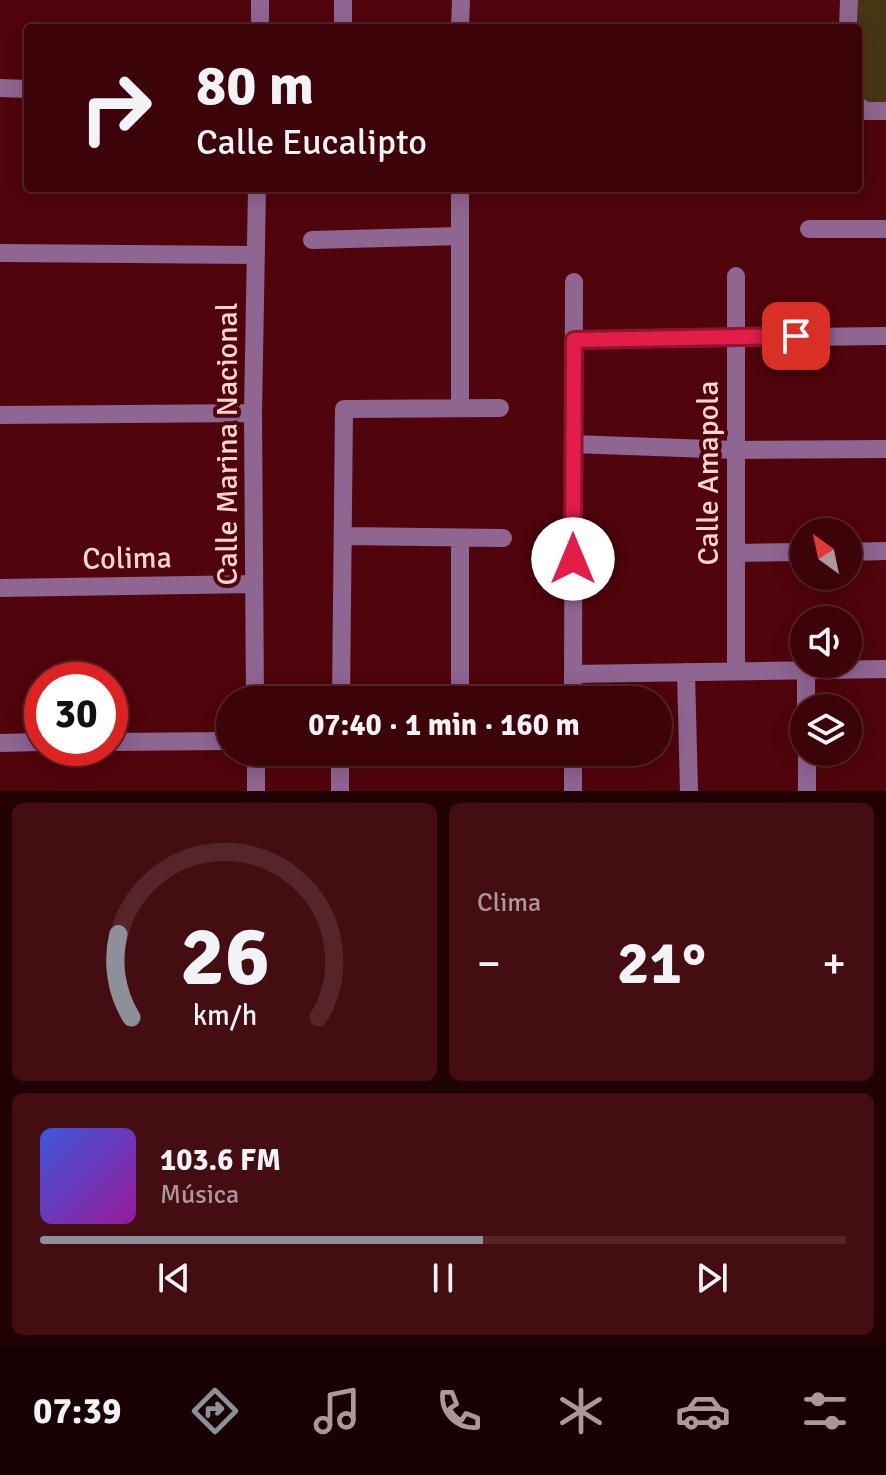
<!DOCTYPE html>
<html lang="es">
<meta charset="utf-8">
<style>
body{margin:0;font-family:Signika,sans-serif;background:#430d12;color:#f1f3f6;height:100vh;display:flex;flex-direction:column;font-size:30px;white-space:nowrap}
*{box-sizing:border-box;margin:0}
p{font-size:26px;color:#ac989c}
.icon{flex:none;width:44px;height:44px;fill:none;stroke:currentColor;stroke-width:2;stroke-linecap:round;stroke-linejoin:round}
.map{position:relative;height:791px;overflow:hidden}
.panel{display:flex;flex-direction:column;gap:12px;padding:12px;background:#210204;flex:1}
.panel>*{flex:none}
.guide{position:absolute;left:24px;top:24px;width:838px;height:168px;border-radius:8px;box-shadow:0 4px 20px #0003,0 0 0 2px #552529;background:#3c0308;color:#f1f3f6;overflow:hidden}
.needle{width:52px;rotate:327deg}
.buttons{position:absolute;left:790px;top:518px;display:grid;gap:16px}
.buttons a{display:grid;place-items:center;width:72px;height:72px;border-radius:50%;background:#3c0308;box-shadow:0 4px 20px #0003,0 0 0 2px #552529;font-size:40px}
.speed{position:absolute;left:24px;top:662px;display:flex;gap:16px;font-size:40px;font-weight:700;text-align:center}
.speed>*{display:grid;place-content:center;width:104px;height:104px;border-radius:50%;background:#3c0308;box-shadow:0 4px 20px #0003,0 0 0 2px #552529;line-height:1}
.speed .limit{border:12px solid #d22;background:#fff;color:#111}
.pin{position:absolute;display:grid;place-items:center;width:68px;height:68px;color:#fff;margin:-34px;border-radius:16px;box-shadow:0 4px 12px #0006}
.me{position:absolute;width:88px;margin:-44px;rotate:0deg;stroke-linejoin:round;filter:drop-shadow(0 0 6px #0008)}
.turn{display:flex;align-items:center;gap:28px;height:168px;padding:0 40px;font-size:36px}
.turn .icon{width:104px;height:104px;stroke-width:2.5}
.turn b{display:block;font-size:56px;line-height:68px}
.big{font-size:60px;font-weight:700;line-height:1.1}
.panel .tile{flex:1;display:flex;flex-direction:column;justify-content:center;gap:12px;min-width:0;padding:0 28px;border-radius:12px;background:#430d12}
.panel .dial{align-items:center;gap:0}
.dial svg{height:208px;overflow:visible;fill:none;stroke:#552529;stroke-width:7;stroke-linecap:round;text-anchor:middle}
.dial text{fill:#f1f3f6;stroke:none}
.song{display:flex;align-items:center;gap:24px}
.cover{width:96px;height:96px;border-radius:12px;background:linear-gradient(135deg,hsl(230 70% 55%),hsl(300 70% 35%))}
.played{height:8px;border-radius:4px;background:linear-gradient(90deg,#8c9099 55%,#552529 55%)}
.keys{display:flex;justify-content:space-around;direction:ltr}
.heat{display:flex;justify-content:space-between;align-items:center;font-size:44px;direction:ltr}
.panel .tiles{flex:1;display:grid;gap:12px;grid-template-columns:1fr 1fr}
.tile:last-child{grid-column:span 2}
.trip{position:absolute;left:216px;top:686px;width:456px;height:80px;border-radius:40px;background:#3c0308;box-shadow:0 4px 20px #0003,0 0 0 2px #552529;font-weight:700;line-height:80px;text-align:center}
.tabs{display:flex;height:128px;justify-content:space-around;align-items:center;background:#180103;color:#ac989c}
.tabs .icon{width:56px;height:56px}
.tabs .active{color:#8c9099}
.tabs b{font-size:36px;color:#f1f3f6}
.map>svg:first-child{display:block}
.green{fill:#463613}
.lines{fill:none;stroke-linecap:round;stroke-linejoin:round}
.minor{stroke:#8f6592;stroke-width:18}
.route-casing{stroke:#92132f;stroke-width:20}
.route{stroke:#e11d48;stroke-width:14}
.labels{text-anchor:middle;stroke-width:8;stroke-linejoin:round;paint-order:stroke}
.street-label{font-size:30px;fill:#fad5d2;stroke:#50040b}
</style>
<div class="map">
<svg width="886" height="791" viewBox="0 0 886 791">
<rect width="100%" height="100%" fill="#50040b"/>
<path class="green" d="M858,0H886V102H858Z"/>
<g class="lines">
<path class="minor" d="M260,28V0
M343,28V0
M460,28L461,0
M848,28L849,0
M0,88L28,89
M858,106L866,111H886
M460,188V408
M809,229H886
M312,240L460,236
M0,253L256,255
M736,276V670
M574,340L886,336
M0,415L253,413
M573,444L736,450L886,449
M345,536L503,538
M460,538V700
M848,552L886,551
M736,553L804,552
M0,588L254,584
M806,670V708
M686,672L689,791
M573,674L886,669
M255,700L253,413L257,188
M341,700L344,409L500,408
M573,700L574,282
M110,742L230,741
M0,743L42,742
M256,752V791
M807,752V791
M340,791V752
M573,791V752"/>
</g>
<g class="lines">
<g class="route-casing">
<path id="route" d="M573,559L574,340L796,336"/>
</g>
<use href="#route" class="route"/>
</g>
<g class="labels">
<g class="street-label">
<text transform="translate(227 444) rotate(-90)" y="10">Calle Marina Nacional</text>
<text transform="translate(708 473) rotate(-90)" y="10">Calle Amapola</text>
<text transform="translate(127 558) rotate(-1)" y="10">Colima</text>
</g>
</g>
</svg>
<div class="buttons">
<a><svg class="needle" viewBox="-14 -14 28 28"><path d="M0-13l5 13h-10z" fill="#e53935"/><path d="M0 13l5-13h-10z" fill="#ac989c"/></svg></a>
<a><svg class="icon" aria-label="sound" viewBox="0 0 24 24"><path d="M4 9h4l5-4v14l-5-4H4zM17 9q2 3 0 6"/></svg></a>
<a><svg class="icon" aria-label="layers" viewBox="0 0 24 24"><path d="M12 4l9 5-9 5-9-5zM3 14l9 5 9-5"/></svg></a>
</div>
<div class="speed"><div class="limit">30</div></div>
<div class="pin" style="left:796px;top:336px;background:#d93025"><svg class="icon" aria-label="arrive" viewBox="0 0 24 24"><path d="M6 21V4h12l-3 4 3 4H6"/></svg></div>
<svg class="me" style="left:573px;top:559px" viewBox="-20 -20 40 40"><circle r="19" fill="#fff"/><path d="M0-13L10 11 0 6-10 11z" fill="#e11d48"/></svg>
<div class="trip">07:40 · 1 min · 160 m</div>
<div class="guide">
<div class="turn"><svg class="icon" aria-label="right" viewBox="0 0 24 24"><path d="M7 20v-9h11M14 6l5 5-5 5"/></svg><div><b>80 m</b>Calle Eucalipto</div></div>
</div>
</div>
<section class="panel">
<div class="tiles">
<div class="tile dial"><svg viewBox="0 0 100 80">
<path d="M14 69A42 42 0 1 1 86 69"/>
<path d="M14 69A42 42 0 0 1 9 37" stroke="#8c9099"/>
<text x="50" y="56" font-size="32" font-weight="700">26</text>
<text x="50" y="72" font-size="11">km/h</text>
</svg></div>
<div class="tile"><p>Clima</p>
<div class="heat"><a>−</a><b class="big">21°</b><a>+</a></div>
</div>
<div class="tile">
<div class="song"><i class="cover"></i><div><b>103.6 FM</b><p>Música</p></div></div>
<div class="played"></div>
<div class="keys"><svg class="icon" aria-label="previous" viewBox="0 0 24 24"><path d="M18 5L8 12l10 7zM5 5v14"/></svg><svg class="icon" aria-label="pause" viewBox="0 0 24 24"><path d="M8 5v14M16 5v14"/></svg><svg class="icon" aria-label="next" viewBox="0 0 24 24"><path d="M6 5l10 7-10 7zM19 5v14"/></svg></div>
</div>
</div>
</section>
<nav class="tabs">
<b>07:39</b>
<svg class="icon active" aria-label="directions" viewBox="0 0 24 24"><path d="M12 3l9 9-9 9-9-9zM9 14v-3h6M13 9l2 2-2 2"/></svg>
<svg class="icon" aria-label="music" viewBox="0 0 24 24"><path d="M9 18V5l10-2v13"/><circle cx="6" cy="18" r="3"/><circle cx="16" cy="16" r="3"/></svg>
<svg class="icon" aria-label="phone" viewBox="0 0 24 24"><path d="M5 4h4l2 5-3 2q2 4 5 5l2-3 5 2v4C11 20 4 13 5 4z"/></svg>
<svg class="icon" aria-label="climate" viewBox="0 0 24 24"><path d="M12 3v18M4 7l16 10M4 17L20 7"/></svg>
<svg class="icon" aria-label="car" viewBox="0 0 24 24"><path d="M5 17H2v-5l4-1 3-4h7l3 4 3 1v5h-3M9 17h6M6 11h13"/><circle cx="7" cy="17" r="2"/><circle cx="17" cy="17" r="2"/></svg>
<svg class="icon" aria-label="filters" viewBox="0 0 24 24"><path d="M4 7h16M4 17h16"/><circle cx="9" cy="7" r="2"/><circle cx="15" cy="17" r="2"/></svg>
</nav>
